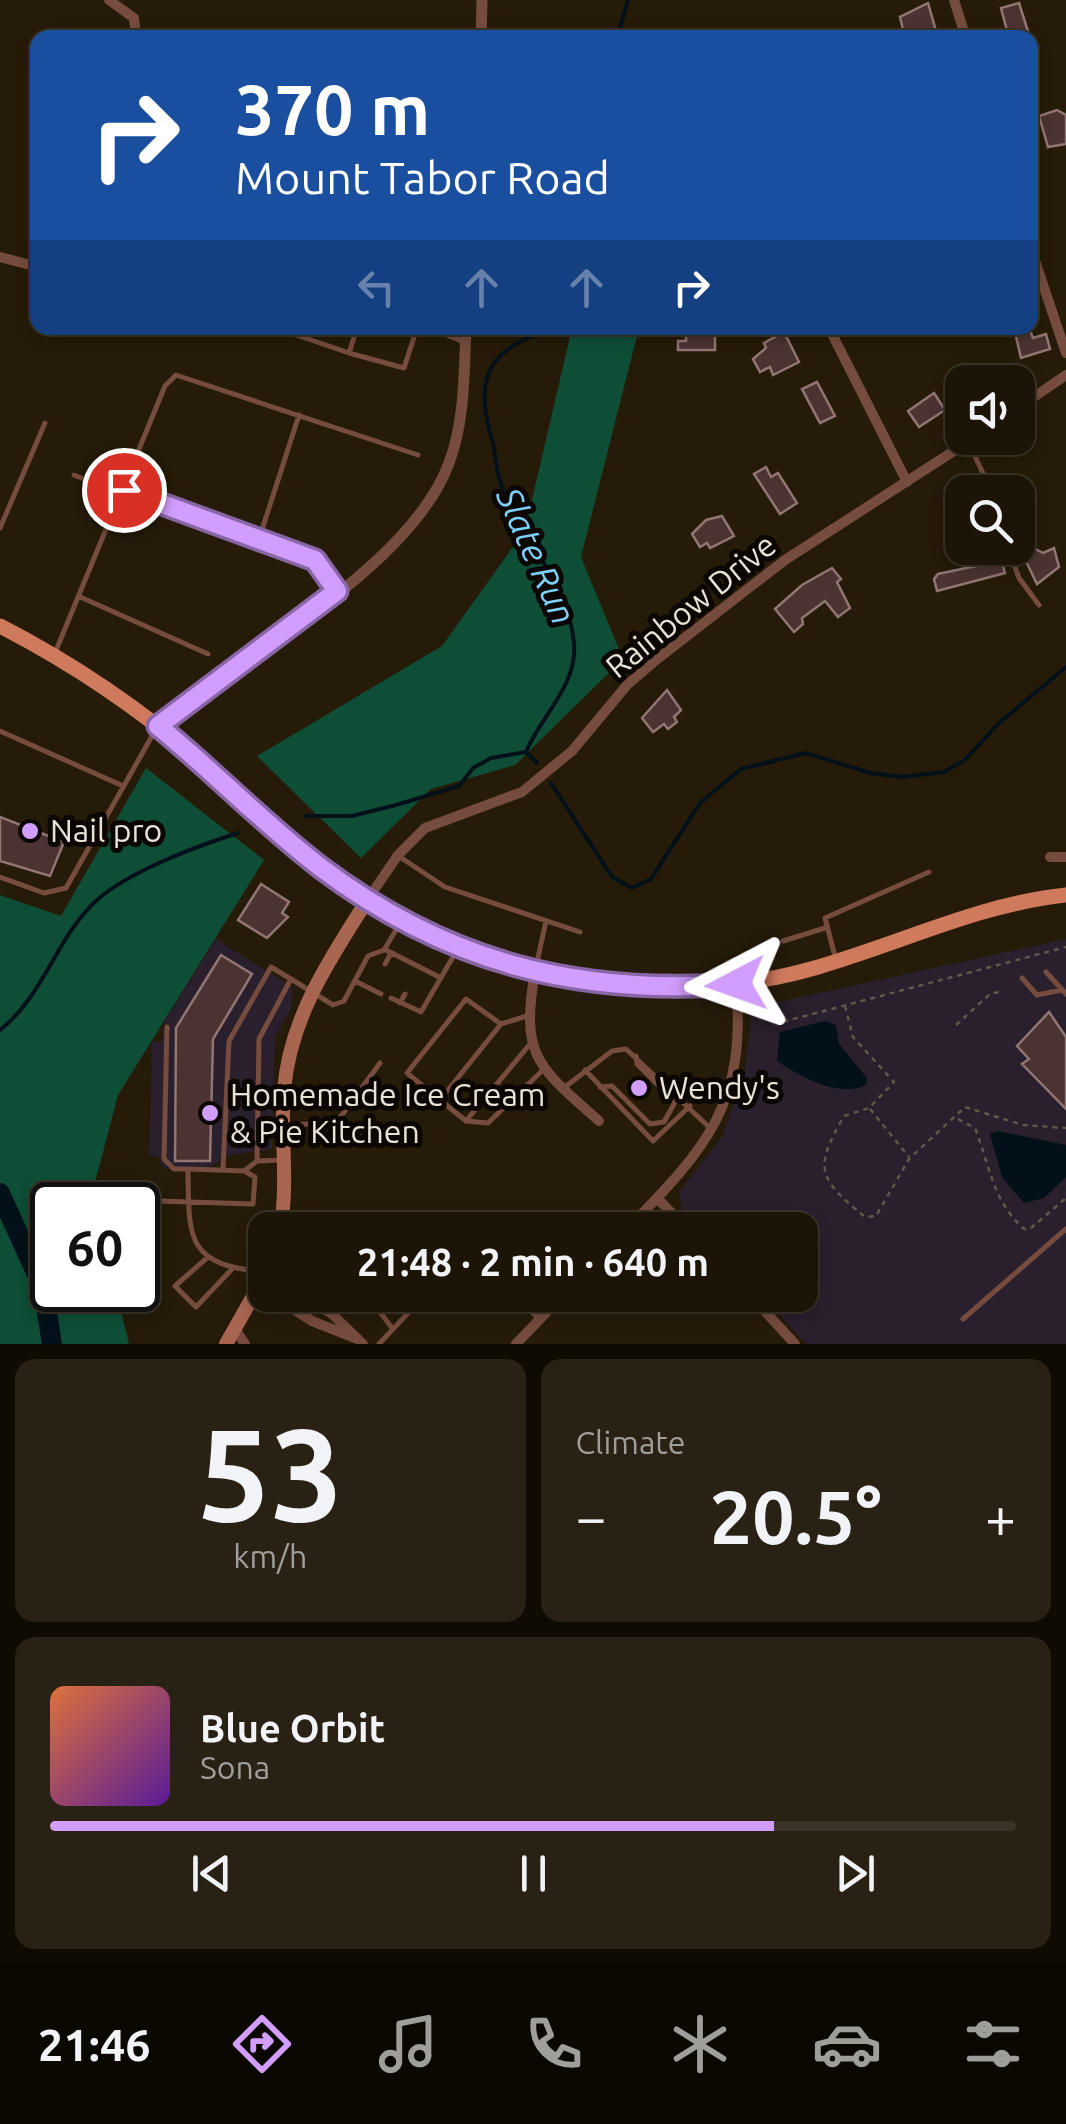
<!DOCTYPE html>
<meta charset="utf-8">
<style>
body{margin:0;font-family:Ubuntu,sans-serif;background:#292114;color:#f1f3f6;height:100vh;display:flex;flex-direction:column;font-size:38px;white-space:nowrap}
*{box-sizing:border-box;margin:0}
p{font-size:32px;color:#a09e9b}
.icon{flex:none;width:55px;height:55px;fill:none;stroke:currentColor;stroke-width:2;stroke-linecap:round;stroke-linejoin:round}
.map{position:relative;height:1344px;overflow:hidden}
.drawer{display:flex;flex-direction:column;gap:15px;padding:15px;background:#0f0b03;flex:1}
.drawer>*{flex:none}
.banner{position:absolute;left:30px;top:30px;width:1008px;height:305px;border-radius:20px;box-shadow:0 5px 15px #0003,0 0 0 2px #3a3328;background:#1a4fa0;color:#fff;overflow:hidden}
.buttons{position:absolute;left:945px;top:365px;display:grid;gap:20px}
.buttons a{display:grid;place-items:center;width:90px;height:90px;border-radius:20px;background:#1c1406;box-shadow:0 5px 15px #0003,0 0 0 2px #3a3328;font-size:50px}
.speed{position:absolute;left:30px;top:1182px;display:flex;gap:20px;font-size:50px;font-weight:700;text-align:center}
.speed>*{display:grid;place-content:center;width:130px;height:130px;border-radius:50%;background:#1c1406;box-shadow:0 5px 15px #0003,0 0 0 2px #3a3328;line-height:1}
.speed .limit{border:5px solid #111;border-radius:15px;background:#fff;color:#111}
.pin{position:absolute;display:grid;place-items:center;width:85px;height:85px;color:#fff;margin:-42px;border:5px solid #fff;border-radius:50%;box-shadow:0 2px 10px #0007}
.me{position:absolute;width:110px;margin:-55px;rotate:266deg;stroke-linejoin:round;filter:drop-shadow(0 0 8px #0008)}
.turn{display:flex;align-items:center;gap:35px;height:210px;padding:0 40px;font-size:45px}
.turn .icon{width:130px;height:130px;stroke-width:2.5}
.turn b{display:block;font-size:70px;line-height:85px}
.lanes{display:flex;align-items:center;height:95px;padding:0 40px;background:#0003;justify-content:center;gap:50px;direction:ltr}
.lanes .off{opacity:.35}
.big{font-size:75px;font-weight:700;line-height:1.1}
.drawer .card{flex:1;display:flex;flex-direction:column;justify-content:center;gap:15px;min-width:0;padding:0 35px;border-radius:20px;background:#292114}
.drawer .dial{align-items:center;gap:0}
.dial b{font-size:130px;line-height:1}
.song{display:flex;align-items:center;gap:30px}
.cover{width:120px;height:120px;border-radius:15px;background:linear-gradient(135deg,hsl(20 70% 55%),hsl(270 70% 35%))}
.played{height:10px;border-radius:5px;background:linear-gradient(90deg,#d19dfe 75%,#3a3328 75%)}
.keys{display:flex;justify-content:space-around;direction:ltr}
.heat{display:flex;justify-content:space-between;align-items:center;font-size:55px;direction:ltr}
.drawer .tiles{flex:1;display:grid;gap:15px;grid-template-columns:1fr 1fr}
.card:last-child{grid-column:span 2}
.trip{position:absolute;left:248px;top:1212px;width:570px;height:100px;border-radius:20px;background:#1c1406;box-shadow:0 5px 15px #0003,0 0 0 2px #3a3328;font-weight:700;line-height:100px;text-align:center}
.tabs{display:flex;height:160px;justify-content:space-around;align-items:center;background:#0b0802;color:#a09e9b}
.tabs .icon{width:70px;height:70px}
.tabs .selected{color:#d19dfe}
.tabs b{font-size:45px;color:#f1f3f6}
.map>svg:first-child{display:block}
.commercial{fill:#2a1f2d}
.forest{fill:#0e4e36}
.water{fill:#021119}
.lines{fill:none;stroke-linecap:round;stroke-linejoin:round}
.stream{stroke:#021119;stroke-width:4}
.river{stroke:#021119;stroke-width:20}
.building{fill:#4b3331;stroke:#917673;stroke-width:2.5}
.path{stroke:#625847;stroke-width:2.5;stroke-dasharray:5 5;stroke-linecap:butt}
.service{stroke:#754c3e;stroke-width:5}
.minor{stroke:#754c3e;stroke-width:10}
.tertiary{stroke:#754c3e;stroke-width:11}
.secondary{stroke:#a86650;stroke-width:14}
.primary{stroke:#cf795d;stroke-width:15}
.route-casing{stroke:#8866a5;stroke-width:25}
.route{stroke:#d19dfe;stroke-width:18}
.poi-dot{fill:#d19dfe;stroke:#0b0602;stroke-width:4}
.labels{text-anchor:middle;stroke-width:10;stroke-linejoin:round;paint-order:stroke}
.street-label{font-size:32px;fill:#e9e2d6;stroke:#0b0602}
.poi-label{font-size:32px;fill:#e9e2d6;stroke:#0b0602;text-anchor:start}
.water-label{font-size:35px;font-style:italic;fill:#7bd2ff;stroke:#0b0602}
</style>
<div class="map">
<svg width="1066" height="1344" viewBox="0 0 1066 1344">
<rect width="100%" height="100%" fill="#261b08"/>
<path class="commercial" d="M216,939L293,987L291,1010L275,1037L272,1149L230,1155L210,1167L163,1169L159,1157L149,1156L152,1042L162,1041L165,1021Z
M1066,939V1344H806L761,1295H800V1230H702L682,1208L679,1192L722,1137L745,1072L752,1008Z"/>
<path class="forest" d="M572,328H639L581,557L623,659L515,765L431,789L361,858L257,756L442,646L525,530Z
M146,768L264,860L118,1095L93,1190L96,1205H52V1290H116L129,1344H0V895L61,916Z"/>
<path class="water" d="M825,1021L836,1025L839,1044L867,1078L866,1085C841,1099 799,1076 777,1061L780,1032Z
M997,1131L1066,1145V1177L1044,1198L1024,1203L1002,1177L990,1134Z"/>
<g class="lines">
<path class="stream" d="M617,38L628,0
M526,752C539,718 578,686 574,643C568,582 521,539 501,484C496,471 496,454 492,440C473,375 489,348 555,328
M551,783L612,877L632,888L651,879L700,803L741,769L806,753L870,773L903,777L944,772L965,760L999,723L1066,667
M305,816H352L396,805L459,786L473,768L491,758L526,752L537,763
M0,1030C43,997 57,936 97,900C130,871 197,846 238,833"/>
<path class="river" d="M0,1193L43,1288L52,1344"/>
</g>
<path class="building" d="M928,3L936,31L904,34L900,17Z
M1019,3L1025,22L1030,38H1009L1001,8Z
M1057,110L1066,115V144L1048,147L1039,116Z
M686,328L715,331V350H678V341H686Z
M1014,328H1029L1033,338L1046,334L1050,349L1021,358Z
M784,332L799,362L773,375L770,367L760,372L753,359L766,348L764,343Z
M817,382L835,416L820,423L802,389Z
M934,393L945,410L919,427L908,411Z
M766,467L771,477L778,473L797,503L780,514L754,474Z
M722,516L734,536L710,548L707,543L700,547L692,534L706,520Z
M1032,547L1043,553L1054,548L1059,567L1037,584L1022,553Z
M998,548L1005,573L937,591L934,579L938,574L976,566L974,559L985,555L984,549Z
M832,568L841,579L837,582L850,608L838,617L825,601L802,618L803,624L794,632L775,609L802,585Z
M667,690L681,710L674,717L677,722L668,729L664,724L653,732L642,718Z
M0,817L64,842L50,876L0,861Z
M261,884L289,902L282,913L288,917L267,938L238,920Z
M221,955L252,974L213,1039L210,1161H175L176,1028Z
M1049,1012L1066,1037V1109L1022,1064L1029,1059L1017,1046Z"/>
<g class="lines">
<path class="path" d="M845,1006L853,1037L894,1082L869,1108L844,1116C814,1168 817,1178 865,1217L876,1216L909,1159L965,1107L1023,1125L1066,1128
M746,1010L756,1008L786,1021L1066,947
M956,1025L990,994L1003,991
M870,1109L909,1157
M958,1119L975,1128C990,1166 992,1200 1024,1229H1030L1066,1198"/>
<path class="service" d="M276,328L349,353
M357,328L349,353L404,368L417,328
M429,328L462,341
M969,444L992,492
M74,475L122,495
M124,490L260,536L299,415
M0,528L45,423
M260,536L315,560L336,590
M1008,548L1019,578L1039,605
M78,596L208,654
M55,653L165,386L176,375L418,455
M0,731L123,786
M400,857L445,887L580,932
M0,877L44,893L66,888L156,729
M783,941L825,928
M386,950L441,978
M836,960L825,918L929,872
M385,964L391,953
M536,967L546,921
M1046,972L1066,994
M1022,978L1037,995L1062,990
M355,981L381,994
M391,998L421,1012L457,950
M400,1003L405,994
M527,1016L501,1024L440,1100L466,1121L530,1044
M167,1027L164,1159L174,1169H188
M585,1070L653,1141L690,1106
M565,1087L612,1051L626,1049L710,1128
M600,1087L612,1086L650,1124L664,1122L675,1102L637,1064L636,1056
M440,1100L407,1073L466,999L501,1024
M466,1121L488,1123L545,1068
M287,1125L336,1123L380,1063
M282,1160L257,1161L259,1039L291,979L333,1005L344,1001L368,956L384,950L402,920
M257,1161L244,1171L188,1169C189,1238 185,1265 265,1272
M223,1170L229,1041L271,967L291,979
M127,1200L253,1204L255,1177L244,1171
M537,1230L553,1221L563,1230
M208,1257L175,1286L196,1307L232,1269
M514,1295L539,1319
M963,1319L1066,1229
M392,1328L380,1312L394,1295
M379,1344L425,1295"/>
<path class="minor" d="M109,0L134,18L136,38
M954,0L966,38
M1030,246L1066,353
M0,257L38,267
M829,328L907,482
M1018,408L1066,375
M1050,857H1066
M368,899L398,855L425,828L522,792L572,751L627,685L656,660L785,560L974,438
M535,972C520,1056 538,1067 599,1121
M657,1198L688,1230
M626,1230C707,1148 747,1104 736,984
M272,1295L312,1321L355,1338
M302,1295L332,1314L363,1344
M750,1295L795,1344
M235,1329L245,1344
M516,1344L563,1295"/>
<path class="tertiary" d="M481,38L482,0
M158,726C243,655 411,567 449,463C465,421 464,372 466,328"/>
<path class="secondary" d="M280,1230C289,1183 280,1137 284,1090C290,1017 330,959 368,899
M226,1344L265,1275"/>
<path class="primary" d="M0,626C74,664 143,711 206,766C244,799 279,836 319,866C440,958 580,998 731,984C847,974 950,907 1066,895"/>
</g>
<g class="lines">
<g class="route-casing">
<path id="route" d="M124,490L315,560L337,591L158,726C213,771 263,823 320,867C447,963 579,996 736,984"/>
</g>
<use href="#route" class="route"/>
</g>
<g class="poi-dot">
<circle cx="30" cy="831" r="10"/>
<circle cx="639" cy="1088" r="10"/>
<circle cx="210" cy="1113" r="10"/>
</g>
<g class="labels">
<g class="street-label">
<text transform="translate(691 606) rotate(-39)" y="11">Rainbow Drive</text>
</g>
<g class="poi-label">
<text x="50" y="842">Nail pro</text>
<text x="659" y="1099">Wendy's</text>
<text x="230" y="1106">Homemade Ice Cream<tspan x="230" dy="37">&amp; Pie Kitchen</tspan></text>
</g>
<g class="water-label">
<text transform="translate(536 556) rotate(66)" y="12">Slate Run</text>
</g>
</g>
</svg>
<div class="buttons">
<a><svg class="icon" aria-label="sound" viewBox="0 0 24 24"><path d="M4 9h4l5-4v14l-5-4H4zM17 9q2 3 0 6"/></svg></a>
<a><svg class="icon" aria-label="search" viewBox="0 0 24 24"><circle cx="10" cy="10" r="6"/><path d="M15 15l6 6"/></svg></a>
</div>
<div class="speed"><div class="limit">60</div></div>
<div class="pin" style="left:124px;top:490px;background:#d93025"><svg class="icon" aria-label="arrive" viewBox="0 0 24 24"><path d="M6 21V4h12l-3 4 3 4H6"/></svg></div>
<svg class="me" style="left:736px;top:984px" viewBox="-20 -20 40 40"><path d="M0-17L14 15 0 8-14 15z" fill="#d19dfe" stroke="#fff" stroke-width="4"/></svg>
<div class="trip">21:48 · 2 min · 640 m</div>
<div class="banner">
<div class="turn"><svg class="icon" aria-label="right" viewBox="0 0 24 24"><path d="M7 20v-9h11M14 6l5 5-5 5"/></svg><div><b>370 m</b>Mount Tabor Road</div></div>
<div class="lanes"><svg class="icon off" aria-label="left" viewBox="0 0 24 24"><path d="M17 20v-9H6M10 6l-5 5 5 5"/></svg><svg class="icon off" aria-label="ahead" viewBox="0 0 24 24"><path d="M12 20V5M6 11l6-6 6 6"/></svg><svg class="icon off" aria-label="ahead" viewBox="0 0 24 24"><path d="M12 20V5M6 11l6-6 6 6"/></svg><svg class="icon" aria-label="right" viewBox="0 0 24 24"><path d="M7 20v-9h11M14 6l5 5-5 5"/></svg></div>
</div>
</div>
<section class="drawer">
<div class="tiles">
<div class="card dial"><b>53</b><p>km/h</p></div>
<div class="card"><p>Climate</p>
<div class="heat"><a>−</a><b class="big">20.5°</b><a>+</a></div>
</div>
<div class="card">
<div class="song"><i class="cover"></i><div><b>Blue Orbit</b><p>Sona</p></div></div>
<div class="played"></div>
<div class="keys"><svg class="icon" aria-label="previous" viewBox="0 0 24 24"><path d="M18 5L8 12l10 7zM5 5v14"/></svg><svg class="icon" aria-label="pause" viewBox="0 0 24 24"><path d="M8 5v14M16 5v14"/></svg><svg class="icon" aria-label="next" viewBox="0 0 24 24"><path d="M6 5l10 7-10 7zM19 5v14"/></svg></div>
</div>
</div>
</section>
<nav class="tabs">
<b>21:46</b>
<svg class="icon selected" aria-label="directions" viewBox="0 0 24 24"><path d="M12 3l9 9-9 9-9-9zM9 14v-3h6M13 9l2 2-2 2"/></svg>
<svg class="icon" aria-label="music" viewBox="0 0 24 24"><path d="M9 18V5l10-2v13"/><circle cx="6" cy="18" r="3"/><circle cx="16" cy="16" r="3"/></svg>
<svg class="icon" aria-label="phone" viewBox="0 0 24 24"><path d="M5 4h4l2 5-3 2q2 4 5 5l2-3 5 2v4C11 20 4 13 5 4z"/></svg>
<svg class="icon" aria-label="climate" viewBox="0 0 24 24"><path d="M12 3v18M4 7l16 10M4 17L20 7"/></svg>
<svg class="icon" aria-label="car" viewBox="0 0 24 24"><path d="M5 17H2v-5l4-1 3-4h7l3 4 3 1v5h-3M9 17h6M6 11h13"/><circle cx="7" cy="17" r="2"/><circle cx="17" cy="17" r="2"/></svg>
<svg class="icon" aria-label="filters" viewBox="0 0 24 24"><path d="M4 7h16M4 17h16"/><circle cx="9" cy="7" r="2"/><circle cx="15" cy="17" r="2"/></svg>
</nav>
